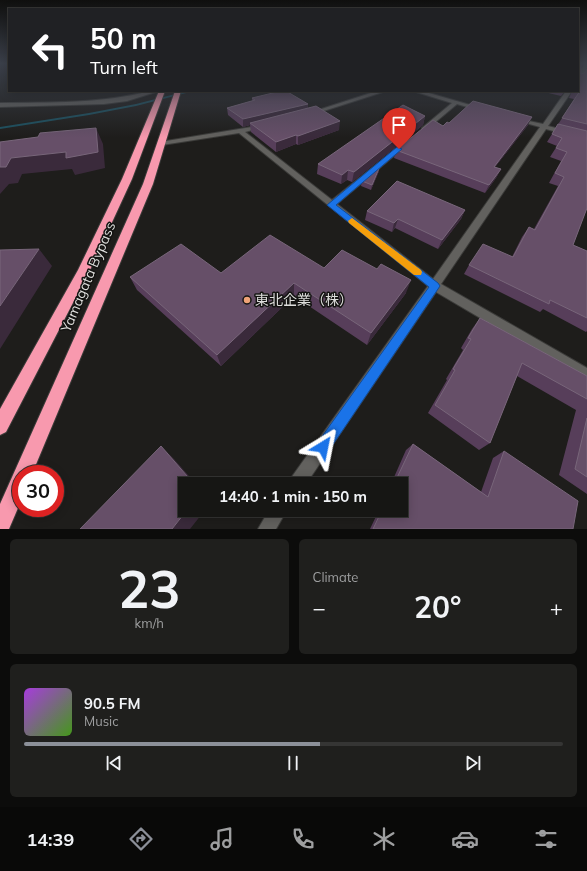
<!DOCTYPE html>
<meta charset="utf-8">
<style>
body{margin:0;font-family:Mulish,"Noto Sans JP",sans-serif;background:#1f1f1d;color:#f1f3f6;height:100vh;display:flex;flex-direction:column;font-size:15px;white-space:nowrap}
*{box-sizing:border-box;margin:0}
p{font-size:13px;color:#9e9fa0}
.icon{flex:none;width:22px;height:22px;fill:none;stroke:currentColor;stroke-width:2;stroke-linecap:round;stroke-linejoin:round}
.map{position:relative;height:529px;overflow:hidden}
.details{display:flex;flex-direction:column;gap:10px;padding:10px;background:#0c0c0b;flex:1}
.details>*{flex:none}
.guide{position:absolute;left:8px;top:8px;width:571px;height:84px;border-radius:0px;box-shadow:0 2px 10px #0003,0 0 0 1px #353534;background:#202124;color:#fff;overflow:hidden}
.speed{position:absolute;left:12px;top:465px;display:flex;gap:8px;font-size:20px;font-weight:700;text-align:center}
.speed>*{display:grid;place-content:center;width:52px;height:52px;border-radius:50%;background:#161614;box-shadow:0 2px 10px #0003,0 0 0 1px #353534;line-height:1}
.speed .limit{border:6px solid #d22;background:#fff;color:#111}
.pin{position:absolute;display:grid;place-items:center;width:34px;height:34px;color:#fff;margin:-41px -17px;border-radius:50% 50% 50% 0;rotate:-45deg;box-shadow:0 0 4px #0007}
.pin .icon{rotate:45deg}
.me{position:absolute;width:44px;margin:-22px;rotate:35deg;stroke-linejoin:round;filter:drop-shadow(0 0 3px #0008)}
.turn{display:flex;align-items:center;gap:14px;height:84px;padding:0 16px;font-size:18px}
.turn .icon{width:52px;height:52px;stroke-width:2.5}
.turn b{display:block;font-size:28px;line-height:34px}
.big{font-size:30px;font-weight:700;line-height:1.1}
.details .widget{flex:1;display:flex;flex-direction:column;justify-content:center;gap:6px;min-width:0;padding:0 14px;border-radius:6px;background:#1f1f1d}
.details .dial{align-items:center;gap:0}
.dial b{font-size:52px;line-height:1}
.song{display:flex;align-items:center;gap:12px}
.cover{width:48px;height:48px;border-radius:6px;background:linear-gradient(135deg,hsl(280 70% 55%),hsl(100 70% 35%))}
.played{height:4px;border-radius:2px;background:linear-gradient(90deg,#8c9099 55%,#353534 55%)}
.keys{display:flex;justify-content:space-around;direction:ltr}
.heat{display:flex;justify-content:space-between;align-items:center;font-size:22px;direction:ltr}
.details .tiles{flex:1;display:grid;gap:10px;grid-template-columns:1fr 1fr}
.widget:last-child{grid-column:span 2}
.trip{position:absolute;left:178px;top:477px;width:230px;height:40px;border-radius:0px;background:#161614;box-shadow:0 2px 10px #0003,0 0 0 1px #353534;font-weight:700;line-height:40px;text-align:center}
.dock{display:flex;height:64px;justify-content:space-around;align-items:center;background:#090908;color:#9e9fa0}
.dock .icon{width:28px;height:28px}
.dock .selected{color:#8c9099}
.dock b{font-size:18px;color:#f1f3f6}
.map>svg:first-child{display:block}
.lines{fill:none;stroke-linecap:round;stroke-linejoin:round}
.stream{fill:#1c5160;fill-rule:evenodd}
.minor-casing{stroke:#3b3b39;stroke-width:2}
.highway-casing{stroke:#3b3b39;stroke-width:2}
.minor{fill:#62615e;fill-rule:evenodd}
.highway{fill:#f899ae;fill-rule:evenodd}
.wall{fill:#573e5a}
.shaded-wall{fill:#3a2a3b}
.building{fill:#664f68;stroke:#78667a}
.route{fill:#1a73e8;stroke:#114b97}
.slow{fill:#f59e0b}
.poi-dot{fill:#efa377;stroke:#141412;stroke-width:1.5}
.labels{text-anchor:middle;stroke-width:3;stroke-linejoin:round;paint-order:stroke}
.street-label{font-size:14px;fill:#dededc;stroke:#141412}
.poi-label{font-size:14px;fill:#dededc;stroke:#141412;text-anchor:start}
</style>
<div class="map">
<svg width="587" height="529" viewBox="0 0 587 529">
<rect width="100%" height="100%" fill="#1e1d1b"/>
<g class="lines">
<path class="stream" d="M187,91H194L136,106L89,115L0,129V127L89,113L136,104Z"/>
<g class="minor-casing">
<path id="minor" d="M585,64H587V68L578,80V74Z
M150,91H159L127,101L104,104L0,107V103C50,102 101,104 150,91Z
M377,91H386L311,115L306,114Z
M413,91H422L484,109L481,111L457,104L426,130H422V128L452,103Z
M566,91H572L548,126L587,136V140L546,129L441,284L587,368V381L436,292L306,484H289L291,478L428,286L239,133L162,145L160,144V142L264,125V127L245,132L332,200L404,142H408V144L337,204L433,279L540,127L515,120V118L543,124Z
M269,510H287L276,529H258Z"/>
</g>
<g class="highway-casing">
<path id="highway" d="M159,91H165L132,179L90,270L6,432L0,435V409L78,270L122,179Z
M175,91H181L153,184L32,474H21V501L9,529H0V504L143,184Z"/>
</g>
<use href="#minor" class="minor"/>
<use href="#highway" class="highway"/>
</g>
<path class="wall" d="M578,64H583L581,67V74L584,73L587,69V208L573,245L587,251V331L586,332L543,309L540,312L464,274L469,265L512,257L522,237L529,227L534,229L558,186L549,183L561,161L550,157L557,146L547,142L574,99L569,98L572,91H578Z
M540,91H565L561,96Z
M252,98L308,104V108L339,130L298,145L296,144L276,152L251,132L250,125L243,127L228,115L227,108L252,101Z
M425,116L423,125L352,182L347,180L341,184L317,174L318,164Z
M449,123L528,125L495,167L501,169L496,178L485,193L394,158L396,150Z
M379,171L371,190L361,186L362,181Z
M465,210L461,219L438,249L395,228L392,232L365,220L367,211Z
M324,268L406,293L367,345L294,296L221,366L137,290L130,277Z
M480,318L587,376V494L559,475L576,410L517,376L490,443L479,450L428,413L447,380L446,379L463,350L461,348L472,329Z
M413,444L481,492L493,458L504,451L573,529H370L379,510H401V484H391L406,450Z"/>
<path class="shaded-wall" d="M308,104V111L250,123V125L243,127V119Z
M425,116L423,125L352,182L354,172Z
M532,117L528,125L489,175L494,167Z
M340,121L339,130L298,145V136Z
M96,128L103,144L105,168L75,175L72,169L22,174L18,183L9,184L0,194V167L11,158L66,152Z
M296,135V144L276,152V142Z
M380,166L379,171L371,190L372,185Z
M501,169L496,178L485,193L489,185Z
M348,170L347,180L341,184L342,175Z
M465,210L461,219L438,249L442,240Z
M398,219L395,228L392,232L394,223Z
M39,249L52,266L0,349V306Z
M411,280L406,293L367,345L371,333Z
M294,283V296L221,366L217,355Z
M161,446L174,459L196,484H194Z
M187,510H205L190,529H172Z"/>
<path class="building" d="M578,64H582L581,66V74L584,73L587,69V124L562,118L580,91H578Z
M281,91H286L308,104L243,119L227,108L255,100L252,98Z
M473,101L532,117L494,167L501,169L489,185L396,150L433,120L443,126L447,122L449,123Z
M403,105L425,116L354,172L348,170L342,175L318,164Z
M316,106L340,121L298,136L296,135L276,142L250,123Z
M558,124L587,131V208L573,245L587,251V318L550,300L549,304L469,265L483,244L513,257L529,227L535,230L564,177L555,173L567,152L556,148L562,138L552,134Z
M96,128L98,152L66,158V152L11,158L6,167H0V142L38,137L40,133Z
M380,166L372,185L362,181Z
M397,181L465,210L442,240L398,219L394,223L367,211Z
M270,235L324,268L342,250L377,269L381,264L411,280L371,333L294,283L217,355L130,277L181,244L221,273Z
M39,249L0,306V250Z
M480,318L587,376V399L522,363L490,443L435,405L455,370L453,369L471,339L468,338Z
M587,418V477L575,469Z
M413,444L488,497L504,451L578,501L573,529H373L382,510H401V484H394Z
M161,446L194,484H185V510H187L172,529H80Z"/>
<linearGradient id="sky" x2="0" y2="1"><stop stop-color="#10100f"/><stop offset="0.46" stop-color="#3b404a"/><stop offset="1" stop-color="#3b404a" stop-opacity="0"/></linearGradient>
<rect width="587" height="138" fill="url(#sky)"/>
<path class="route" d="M397,147L402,149L336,205L438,283L440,286L328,452L323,454L318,452L316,447L318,442L429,287L327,205Z"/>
<path class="slow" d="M352,218L421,270L422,272L421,275H414L349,223L348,221Z"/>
<circle class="poi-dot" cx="247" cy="300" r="4"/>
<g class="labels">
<g class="street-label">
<text transform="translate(88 277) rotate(-67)" y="5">Yamagata Bypass</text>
</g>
<g class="poi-label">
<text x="255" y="305">東北企業（株）</text>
</g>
</g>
</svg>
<div class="speed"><div class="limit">30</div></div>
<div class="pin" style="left:399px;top:149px;background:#d93025"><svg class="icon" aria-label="arrive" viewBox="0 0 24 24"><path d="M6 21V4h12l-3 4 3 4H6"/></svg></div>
<svg class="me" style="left:323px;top:447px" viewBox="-20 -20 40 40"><path d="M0-17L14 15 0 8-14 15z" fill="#1a73e8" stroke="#fff" stroke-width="4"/></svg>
<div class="trip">14:40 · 1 min · 150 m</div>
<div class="guide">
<div class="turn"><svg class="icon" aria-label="left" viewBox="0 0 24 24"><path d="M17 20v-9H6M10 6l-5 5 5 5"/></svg><div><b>50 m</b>Turn left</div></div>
</div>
</div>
<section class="details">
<div class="tiles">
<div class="widget dial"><b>23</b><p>km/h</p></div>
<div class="widget"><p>Climate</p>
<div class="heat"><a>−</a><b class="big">20°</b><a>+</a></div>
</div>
<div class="widget">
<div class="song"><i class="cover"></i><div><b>90.5 FM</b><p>Music</p></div></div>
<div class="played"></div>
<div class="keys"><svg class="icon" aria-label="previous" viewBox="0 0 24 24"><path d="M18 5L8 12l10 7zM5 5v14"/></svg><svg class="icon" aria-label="pause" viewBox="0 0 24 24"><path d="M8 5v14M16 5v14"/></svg><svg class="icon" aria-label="next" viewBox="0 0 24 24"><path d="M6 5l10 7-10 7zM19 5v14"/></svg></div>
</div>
</div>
</section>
<nav class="dock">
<b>14:39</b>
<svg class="icon selected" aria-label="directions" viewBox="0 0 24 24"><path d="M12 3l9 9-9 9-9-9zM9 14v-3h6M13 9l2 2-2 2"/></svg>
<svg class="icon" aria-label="music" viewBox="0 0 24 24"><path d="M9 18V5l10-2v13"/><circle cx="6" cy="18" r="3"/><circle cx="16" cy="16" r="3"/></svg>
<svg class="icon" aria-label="phone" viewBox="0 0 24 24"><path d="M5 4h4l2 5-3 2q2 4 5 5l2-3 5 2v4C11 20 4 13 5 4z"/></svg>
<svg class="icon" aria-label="climate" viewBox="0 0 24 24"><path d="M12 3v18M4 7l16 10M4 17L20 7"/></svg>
<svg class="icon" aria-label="car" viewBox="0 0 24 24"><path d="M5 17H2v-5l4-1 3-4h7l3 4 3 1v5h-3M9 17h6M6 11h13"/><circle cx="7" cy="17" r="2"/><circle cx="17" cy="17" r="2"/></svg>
<svg class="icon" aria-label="filters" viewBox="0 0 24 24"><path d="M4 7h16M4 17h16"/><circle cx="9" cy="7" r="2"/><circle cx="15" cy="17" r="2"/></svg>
</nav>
